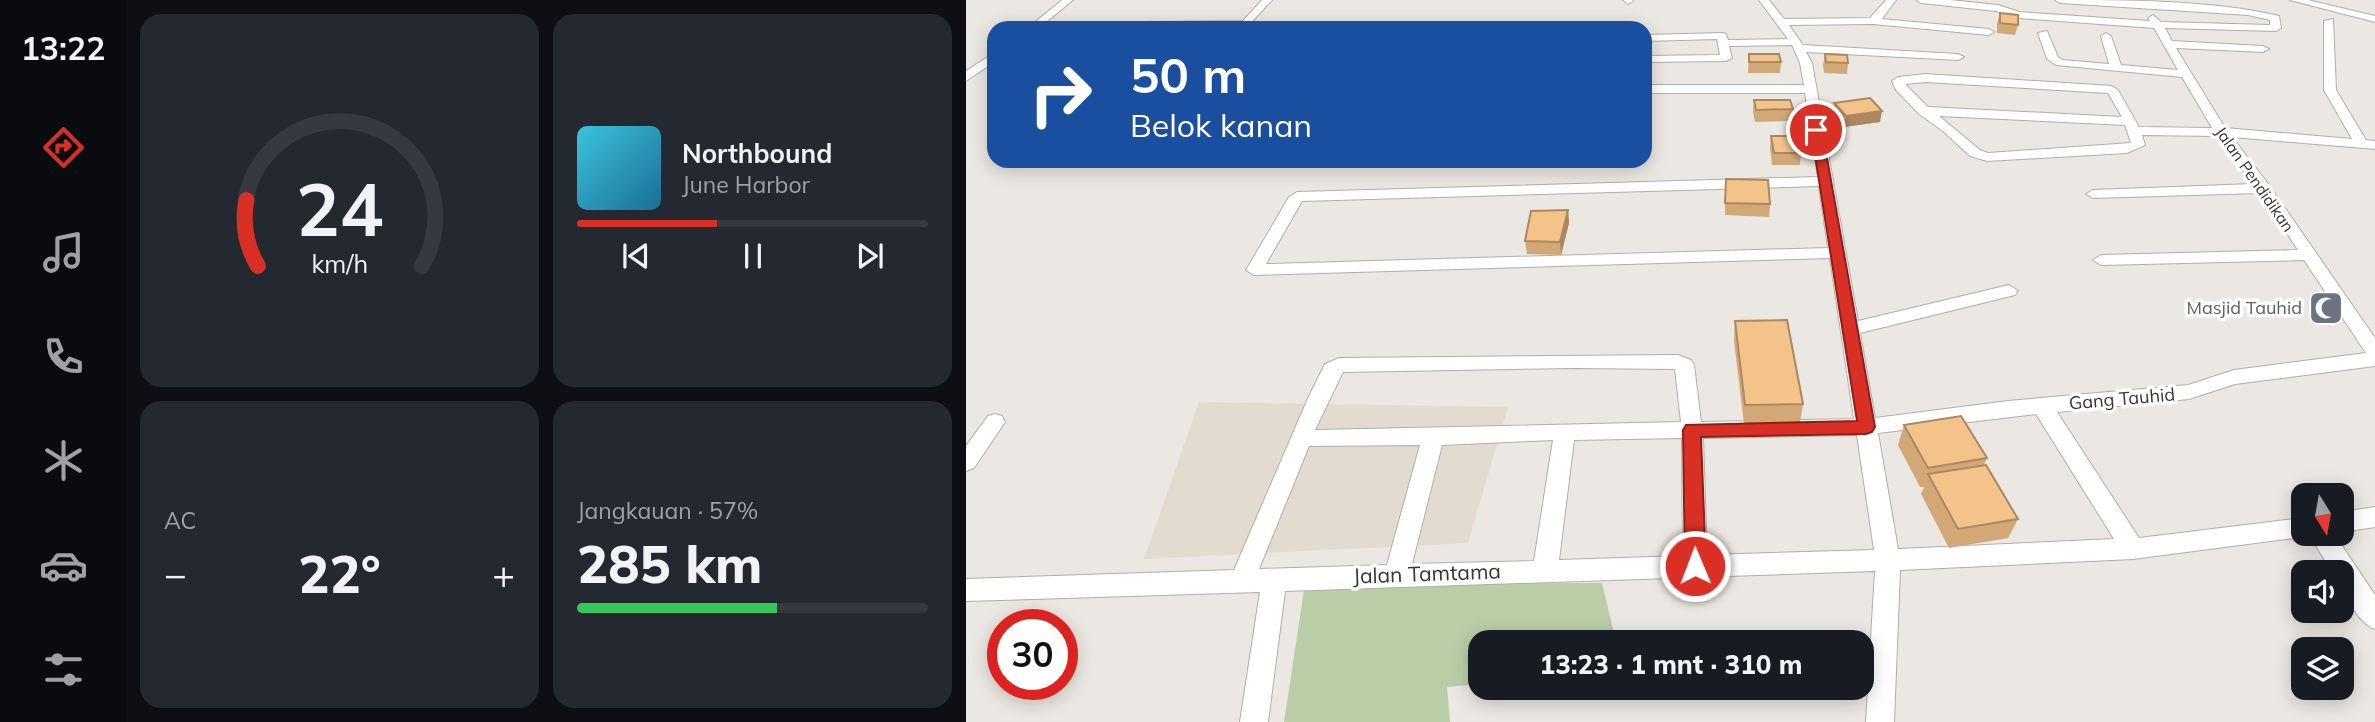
<!DOCTYPE html>
<html lang="id">
<meta charset="utf-8">
<style>
body{margin:0;font-family:Mulish,sans-serif;background:#242831;color:#f1f3f6;height:100vh;display:flex;flex-direction:column;font-size:26px;white-space:nowrap}
*{box-sizing:border-box;margin:0}
p{font-size:23px;color:#9ea1a6}
.icon{flex:none;width:38px;height:38px;fill:none;stroke:currentColor;stroke-width:2;stroke-linecap:round;stroke-linejoin:round}
.map{position:relative;flex:1;overflow:hidden}
.sheet{display:flex;flex-direction:column;gap:14px;padding:14px;background:#0d0f14;width:840px}
.sheet>*{flex:none}
.top-card{position:absolute;left:21px;top:21px;width:665px;height:147px;border-radius:21px;box-shadow:0 4px 18px #0003;background:#1a4fa0;color:#fff;overflow:hidden}
.needle{width:46px;rotate:169deg}
.buttons{position:absolute;left:1325px;top:483px;display:grid;gap:14px}
.buttons a{display:grid;place-items:center;width:63px;height:63px;border-radius:14px;background:#171b24;box-shadow:0 4px 18px #0003;font-size:35px}
.speed{position:absolute;left:21px;top:609px;display:flex;gap:14px;font-size:35px;font-weight:700;text-align:center}
.speed>*{display:grid;place-content:center;width:91px;height:91px;border-radius:50%;background:#171b24;box-shadow:0 4px 18px #0003;line-height:1}
.speed .limit{border:10px solid #d22;background:#fff;color:#111}
.pin{position:absolute;display:grid;place-items:center;width:60px;height:60px;color:#fff;margin:-30px;border:4px solid #fff;border-radius:50%;box-shadow:0 2px 7px #0007}
.me{position:absolute;width:77px;margin:-38px;rotate:359deg;stroke-linejoin:round;filter:drop-shadow(0 0 5px #0008)}
.turn{display:flex;align-items:center;gap:24px;height:147px;padding:0 28px;font-size:32px}
.turn .icon{width:91px;height:91px;stroke-width:2.5}
.turn b{display:block;font-size:49px;line-height:60px}
.big{font-size:52px;font-weight:800;line-height:1.1}
.sheet .widget{flex:1;display:flex;flex-direction:column;justify-content:center;gap:10px;min-width:0;padding:0 24px;border-radius:21px;background:#242831}
.sheet .dial{align-items:center;gap:0}
.dial svg{height:182px;overflow:visible;fill:none;stroke:#363941;stroke-width:7;stroke-linecap:round;text-anchor:middle}
.dial text{fill:#f1f3f6;stroke:none}
.song{display:flex;align-items:center;gap:21px}
.cover{width:84px;height:84px;border-radius:10px;background:linear-gradient(135deg,hsl(190 70% 55%),hsl(200 70% 35%))}
.played{height:7px;border-radius:4px;background:linear-gradient(90deg,#d93025 40%,#363941 40%)}
.keys{display:flex;justify-content:space-around;direction:ltr}
.heat{display:flex;justify-content:space-between;align-items:center;font-size:38px;direction:ltr}
.charge{height:10px;border-radius:5px;background:linear-gradient(90deg,#34c759 57%,#363941 0)}
.sheet .tiles{flex:1;display:grid;gap:14px;grid-template-columns:repeat(2,1fr)}
.trip{position:absolute;left:502px;top:630px;width:406px;height:70px;border-radius:21px;background:#171b24;box-shadow:0 4px 18px #0003;font-weight:800;line-height:70px;text-align:center}
main{display:flex;flex:1;min-height:0}
.tabs{display:flex;flex-direction:column;width:126px;justify-content:space-around;align-items:center;background:#090b0e;color:#9ea1a6}
.tabs .icon{width:49px;height:49px}
.tabs .selected{color:#d93025}
.tabs b{font-size:32px;color:#f1f3f6}
.map>svg:first-child{display:block}
.built{fill:#e4dbd0}
.green{fill:#b9cea7}
.lines{fill:none;stroke-linecap:round;stroke-linejoin:round}
.minor-casing{stroke:#b2aea9;stroke-width:2}
.minor{fill:#fff;fill-rule:evenodd}
.wall{fill:#d2a877}
.shaded-wall{fill:#ab8861}
.building{fill:#f4c38a;stroke:#ab8861;stroke-width:2}
.route{fill:#d93025;stroke:#8d1f18;stroke-width:2}
.labels{text-anchor:middle;stroke-width:7;stroke-linejoin:round;paint-order:stroke}
.far-street-label{font-size:16px;fill:#383634;stroke:#fff}
.worship-label{font-size:18px;fill:#5b616d;stroke:#fff;text-anchor:end}
.street-label{font-size:18px;fill:#383634;stroke:#fff}
.near-street-label{font-size:21px;fill:#383634;stroke:#fff}
</style>
<main>
<nav class="tabs">
<b>13:22</b>
<svg class="icon selected" aria-label="directions" viewBox="0 0 24 24"><path d="M12 3l9 9-9 9-9-9zM9 14v-3h6M13 9l2 2-2 2"/></svg>
<svg class="icon" aria-label="music" viewBox="0 0 24 24"><path d="M9 18V5l10-2v13"/><circle cx="6" cy="18" r="3"/><circle cx="16" cy="16" r="3"/></svg>
<svg class="icon" aria-label="phone" viewBox="0 0 24 24"><path d="M5 4h4l2 5-3 2q2 4 5 5l2-3 5 2v4C11 20 4 13 5 4z"/></svg>
<svg class="icon" aria-label="climate" viewBox="0 0 24 24"><path d="M12 3v18M4 7l16 10M4 17L20 7"/></svg>
<svg class="icon" aria-label="car" viewBox="0 0 24 24"><path d="M5 17H2v-5l4-1 3-4h7l3 4 3 1v5h-3M9 17h6M6 11h13"/><circle cx="7" cy="17" r="2"/><circle cx="17" cy="17" r="2"/></svg>
<svg class="icon" aria-label="filters" viewBox="0 0 24 24"><path d="M4 7h16M4 17h16"/><circle cx="9" cy="7" r="2"/><circle cx="15" cy="17" r="2"/></svg>
</nav>
<section class="sheet">
<div class="tiles">
<div class="widget dial"><svg viewBox="0 0 100 80">
<path d="M14 69A42 42 0 1 1 86 69"/>
<path d="M14 69A42 42 0 0 1 9 40" stroke="#d93025"/>
<text x="50" y="56" font-size="32" font-weight="700">24</text>
<text x="50" y="72" font-size="11">km/h</text>
</svg></div>
<div class="widget">
<div class="song"><i class="cover"></i><div><b>Northbound</b><p>June Harbor</p></div></div>
<div class="played"></div>
<div class="keys"><svg class="icon" aria-label="previous" viewBox="0 0 24 24"><path d="M18 5L8 12l10 7zM5 5v14"/></svg><svg class="icon" aria-label="pause" viewBox="0 0 24 24"><path d="M8 5v14M16 5v14"/></svg><svg class="icon" aria-label="next" viewBox="0 0 24 24"><path d="M6 5l10 7-10 7zM19 5v14"/></svg></div>
</div>
<div class="widget"><p>AC</p>
<div class="heat"><a>−</a><b class="big">22°</b><a>+</a></div>
</div>
<div class="widget"><p>Jangkauan · 57%</p><b class="big">285 km</b><div class="charge"></div></div>
</div>
</section>
<div class="map">
<svg width="1409" height="722" viewBox="0 0 1409 722">
<rect width="100%" height="100%" fill="#ebe7e2"/>
<path class="built" d="M233,402L542,407L502,543L178,559Z"/>
<path class="green" d="M636,583L650,642H514V684L481,687L484,722H318L339,584Z"/>
<g class="lines">
<g class="minor-casing">
<path id="minor" d="M96,0H107L79,23L277,21L296,0H306L280,28H62Z
M657,0H667V1L662,4Z
M793,0H803L818,19L904,18L920,0H930L916,19L1023,29L1028,32L1023,35L907,24L823,25L837,45L992,54L998,57L992,60L840,52L846,63L892,321L1043,285L1052,291L1049,295L894,333L909,418L1042,401L1222,385L1268,370L1400,353L1338,260L1135,265L1127,260L1135,255L1332,250L1294,193L1127,198L1120,194L1127,190L1287,184L1251,136L1176,135L1179,145L1161,153L1021,161L1004,156L977,131L953,114L930,90L926,81L932,77L959,74L1146,86L1152,90L1173,127L1246,128L1216,77L1090,65L1081,59L1072,33L1081,31L1092,57L1097,60L1143,64L1135,36L1140,33L1145,36L1155,65L1212,70L1188,28L1052,18L1030,11L955,3L950,0H984L1032,5L1053,12L1184,21L1182,18L1187,15L1195,22L1304,25V20L1282,15L1094,3L1089,0C1158,0 1246,0 1313,16L1315,28L1310,31L1199,28L1206,41L1297,46L1303,49L1297,52L1210,48L1259,128L1386,139L1358,90V21L1367,19L1370,90L1400,140L1409,141V149L1266,137L1303,185L1409,338V366L1269,384L1223,399L1091,412L1173,538L1337,518V534H1368L1409,595V629C1390,622 1376,591 1376,572H1366L1344,536L1167,559L934,570L928,722H900L909,571L319,591L302,722H274L294,592L0,601V579L268,570L343,396L359,364L373,358L712,355L725,360L728,365L735,422L888,419L864,258L288,275L280,270L323,197L331,192L852,177L839,93H679V85H838L834,63L826,45L763,46L766,58L760,61L679,62V56L754,55L751,39L679,41V35L756,33L760,34L762,40L822,39ZM959,82L1142,93L1156,117L962,107L939,84ZM973,116L1159,125L1165,143L1022,153L1014,150ZM853,186L862,248L300,264L336,201ZM608,368L709,369L715,422L349,430L377,372ZM1070,414L1148,539L932,549L912,433ZM891,435L908,550L741,555L737,438ZM716,438L717,556L593,560L608,440ZM587,440L568,561L446,564L476,445ZM454,445L421,565L293,569L343,446Z
M1324,0H1342L1409,16V22Z
M28,53V62L0,81V71Z
M29,414L36,416L39,422L8,468L0,471V446L22,416Z
M1409,507V527L1376,532V512Z"/>
</g>
<use href="#minor" class="minor"/>
</g>
<path class="wall" d="M1034,13L1052,25L1049,35L1031,33V24Z
M783,54L815,62L814,73H782Z
M859,54L882,63L881,74L858,73L857,65Z
M788,100L827,109L825,121L789,122L787,112Z
M868,103L914,122L878,127L867,115Z
M805,136L835,153L834,165H806L804,148Z
M760,179L804,204L803,217L759,215Z
M602,210L603,223L595,255L561,254L559,241Z
M769,321L837,404L834,423L778,424L768,341Z
M938,425L1021,458L1018,465L1052,519L1042,538L983,548L955,494L958,487H954L932,445Z"/>
<path class="shaded-wall" d="M916,111L914,122L878,127L880,116Z
M602,210L603,223L595,255L594,242Z"/>
<path class="building" d="M1034,13L1052,15V25L1034,23Z
M783,54H813L815,62H783Z
M859,54L881,55L882,63L860,62Z
M904,98L916,111L880,116L868,103Z
M788,100H824L827,109L790,110Z
M805,136H832L835,153H808Z
M760,179L802,180L804,204L759,203Z
M602,210L594,242L559,241L565,211Z
M821,320L837,404L779,405L769,321Z
M995,416L1021,458L962,468L938,425Z
M1020,465L1052,519L992,529L962,474Z"/>
<path class="route" d="M850,127L856,130L909,427L906,432L900,434L735,437L740,566L737,572L729,575L722,572L719,566L717,430L720,425L891,421L845,130Z"/>
<defs>
<g id="mosque-square" transform="scale(1.75)"><rect x="-9" y="-9" width="18" height="18" rx="4" fill="#6b7280" stroke="#fff"/><path d="M3.5-4.9A6 6 0 1 0 3.5 4.9A5 5 0 1 1 3.5-4.9Z" fill="#fff"/></g>
</defs>
<g fill-rule="evenodd">
<use href="#mosque-square" x="1360" y="308"/>
</g>
<g class="labels">
<g class="far-street-label">
<text transform="translate(1289 179) rotate(55)" y="6">Jalan Pendidikan</text>
</g>
<g class="worship-label">
<text x="1336" y="314">Masjid Tauhid</text>
</g>
<g class="street-label">
<text transform="translate(1156 399) rotate(-5)" y="6">Gang Tauhid</text>
</g>
<g class="near-street-label">
<text transform="translate(461 574) rotate(-2)" y="7">Jalan Tamtama</text>
</g>
</g>
</svg>
<div class="buttons">
<a><svg class="needle" viewBox="-14 -14 28 28"><path d="M0-13l5 13h-10z" fill="#e53935"/><path d="M0 13l5-13h-10z" fill="#9ea1a6"/></svg></a>
<a><svg class="icon" aria-label="sound" viewBox="0 0 24 24"><path d="M4 9h4l5-4v14l-5-4H4zM17 9q2 3 0 6"/></svg></a>
<a><svg class="icon" aria-label="layers" viewBox="0 0 24 24"><path d="M12 4l9 5-9 5-9-5zM3 14l9 5 9-5"/></svg></a>
</div>
<div class="speed"><div class="limit">30</div></div>
<div class="pin" style="left:850px;top:130px;background:#d93025"><svg class="icon" aria-label="arrive" viewBox="0 0 24 24"><path d="M6 21V4h12l-3 4 3 4H6"/></svg></div>
<svg class="me" style="left:729px;top:566px" viewBox="-20 -20 40 40"><circle r="17" fill="#d93025" stroke="#fff" stroke-width="3"/><path d="M0-11L8 9 0 5-8 9z" fill="#fff"/></svg>
<div class="trip">13:23 · 1 mnt · 310 m</div>
<div class="top-card">
<div class="turn"><svg class="icon" aria-label="right" viewBox="0 0 24 24"><path d="M7 20v-9h11M14 6l5 5-5 5"/></svg><div><b>50 m</b>Belok kanan</div></div>
</div>
</div>
</main>
